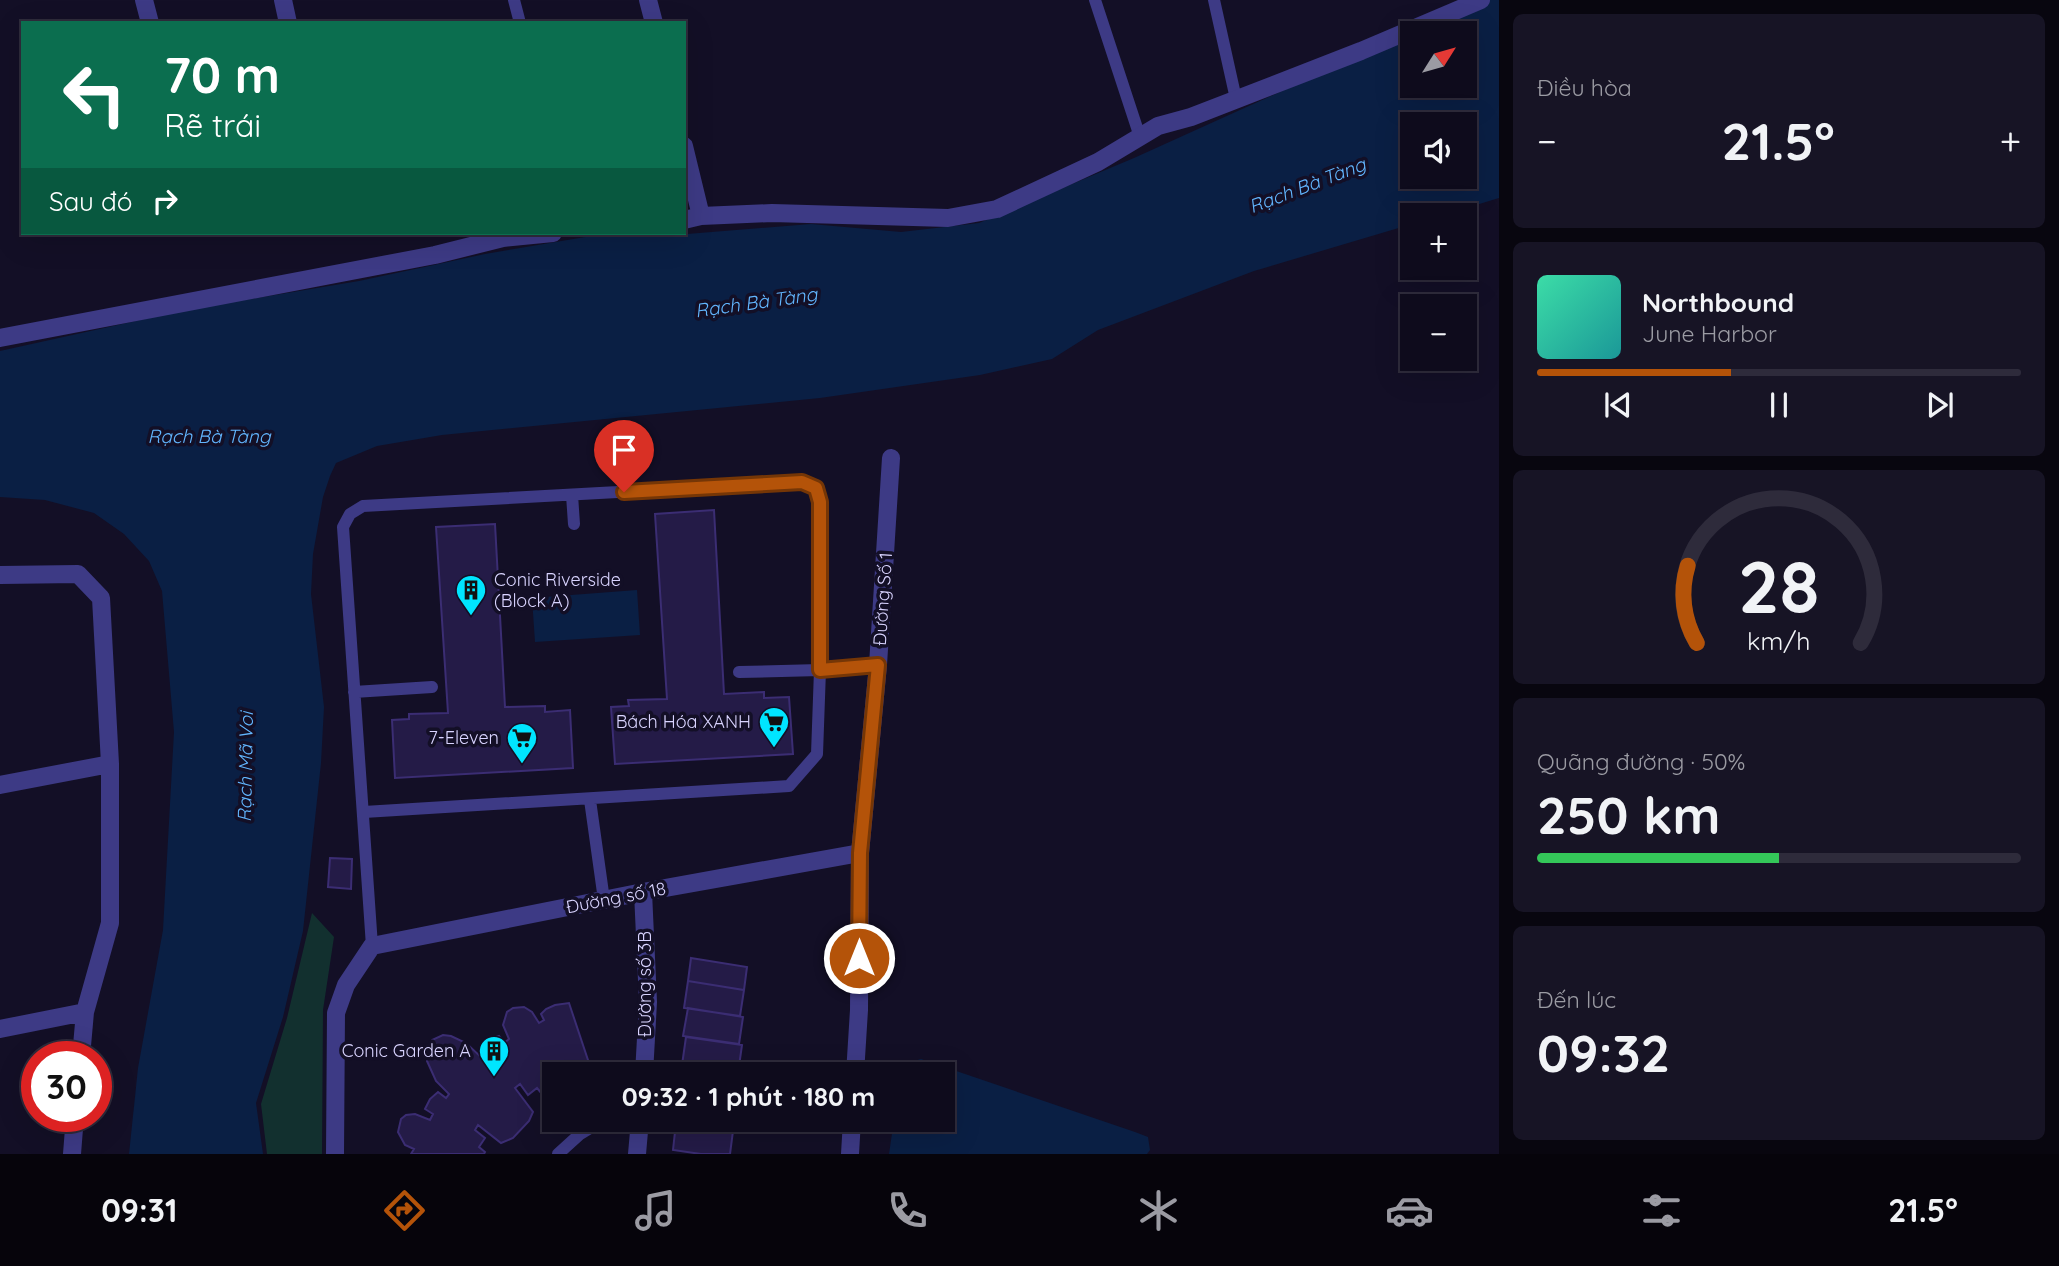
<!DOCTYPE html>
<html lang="vi">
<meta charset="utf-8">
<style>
body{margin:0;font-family:Quicksand,sans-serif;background:#171425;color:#f1f3f6;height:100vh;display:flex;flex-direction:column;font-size:26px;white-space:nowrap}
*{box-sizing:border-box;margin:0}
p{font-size:23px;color:#9b9ba3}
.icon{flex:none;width:38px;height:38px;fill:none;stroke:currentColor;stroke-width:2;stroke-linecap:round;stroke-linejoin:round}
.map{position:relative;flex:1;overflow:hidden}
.details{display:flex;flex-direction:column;gap:14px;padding:14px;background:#08060f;width:560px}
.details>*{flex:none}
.hud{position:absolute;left:21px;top:21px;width:665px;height:214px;border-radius:0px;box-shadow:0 7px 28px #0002,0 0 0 2px #2e2b3b;background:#0b6e4f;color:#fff;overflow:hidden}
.needle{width:46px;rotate:53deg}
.buttons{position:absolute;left:1400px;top:21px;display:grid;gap:14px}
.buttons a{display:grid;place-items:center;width:77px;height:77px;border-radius:0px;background:#0e0b1c;box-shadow:0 7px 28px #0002,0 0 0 2px #2e2b3b;font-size:35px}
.speed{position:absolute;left:21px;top:1041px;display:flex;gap:14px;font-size:35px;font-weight:700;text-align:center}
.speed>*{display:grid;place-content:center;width:91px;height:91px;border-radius:50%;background:#0e0b1c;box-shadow:0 7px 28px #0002,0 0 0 2px #2e2b3b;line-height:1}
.speed .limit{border:10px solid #d22;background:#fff;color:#111}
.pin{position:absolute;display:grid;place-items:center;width:60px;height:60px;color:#fff;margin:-72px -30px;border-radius:50% 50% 50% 0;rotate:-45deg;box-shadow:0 0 7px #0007}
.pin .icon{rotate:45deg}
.me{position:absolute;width:77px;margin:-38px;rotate:0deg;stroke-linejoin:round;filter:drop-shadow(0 0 5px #0008)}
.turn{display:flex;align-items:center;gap:24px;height:147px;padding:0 28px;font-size:32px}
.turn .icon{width:91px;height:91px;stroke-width:2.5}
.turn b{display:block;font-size:49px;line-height:60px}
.then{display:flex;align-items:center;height:66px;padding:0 28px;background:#0003;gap:14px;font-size:26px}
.big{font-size:52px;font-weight:700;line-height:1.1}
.details .widget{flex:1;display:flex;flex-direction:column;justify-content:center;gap:10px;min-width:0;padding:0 24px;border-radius:10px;background:#171425}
.details .dial{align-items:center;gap:0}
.dial svg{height:182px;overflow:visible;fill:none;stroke:#2e2b3b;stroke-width:7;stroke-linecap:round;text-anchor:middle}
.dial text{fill:#f1f3f6;stroke:none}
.song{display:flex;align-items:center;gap:21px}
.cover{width:84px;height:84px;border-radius:10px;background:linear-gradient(135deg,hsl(160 70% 55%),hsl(180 70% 35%))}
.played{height:7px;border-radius:4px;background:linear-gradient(90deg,#b45309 40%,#2e2b3b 40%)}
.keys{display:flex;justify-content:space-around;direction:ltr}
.heat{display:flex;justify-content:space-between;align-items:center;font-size:38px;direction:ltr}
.charge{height:10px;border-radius:5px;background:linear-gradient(90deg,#34c759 50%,#2e2b3b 0)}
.trip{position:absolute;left:542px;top:1062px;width:413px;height:70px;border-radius:0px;background:#0e0b1c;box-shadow:0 7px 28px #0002,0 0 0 2px #2e2b3b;font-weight:700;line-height:70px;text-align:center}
.tabs{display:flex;height:112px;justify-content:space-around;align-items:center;background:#06040b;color:#9b9ba3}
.tabs .icon{width:49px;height:49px}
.tabs .selected{color:#b45309}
.tabs b{font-size:32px;color:#f1f3f6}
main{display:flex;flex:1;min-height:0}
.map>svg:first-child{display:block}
.green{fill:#12302f}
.water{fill:#0a1f44;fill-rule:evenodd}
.building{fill:#241b47;stroke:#3b2d73;stroke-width:2}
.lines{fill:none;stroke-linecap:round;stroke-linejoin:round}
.lane{stroke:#3d3a85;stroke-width:12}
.street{stroke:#3d3a85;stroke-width:18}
.route-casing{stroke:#753606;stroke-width:18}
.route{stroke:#b45309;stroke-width:12}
.labels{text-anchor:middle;stroke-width:7;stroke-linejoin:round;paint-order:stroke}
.poi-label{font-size:18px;fill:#d9d4ff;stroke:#130f26;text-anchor:end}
.street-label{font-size:18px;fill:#d9d4ff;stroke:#130f26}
.water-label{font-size:19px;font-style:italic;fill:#62b6ff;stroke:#130f26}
</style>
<main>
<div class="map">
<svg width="1499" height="1154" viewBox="0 0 1499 1154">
<rect width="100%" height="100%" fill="#130f26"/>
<path class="green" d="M312,913L334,937L323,1010L322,1154H267L261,1104L287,1018Z"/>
<path class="water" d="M1483,0H1499V198L1443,215H1412V224L1254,271L1098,330L1052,359L980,375L820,398L442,435L377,446L336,463L330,476L323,497L313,554L311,594L324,707L321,763L303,931L283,1017L256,1103L263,1154H129L138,1068L163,930L174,732L162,591L149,561L124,534L94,513L45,500L0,497V351L190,309L359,281L485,254L609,233L687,234L811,224L901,232L979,223L1134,158ZM1412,33H1465V86H1412ZM1412,124H1465V177H1412Z
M637,590L640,635L535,642L532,598Z
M921,1059L1135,1132L1148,1137L1150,1150L1147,1154H889L894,1120H943V1074H901L907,1063Z"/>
<path class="building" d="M714,510L724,694L764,692V698L789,697L793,754L615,764L611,707L629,706L628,700L667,699L655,514Z
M495,524L505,707L545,706V712L570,710L573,768L395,778L392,720L409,719V714L448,713L436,527Z
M330,858L352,859L351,889L328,887Z
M691,958L747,967L744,990L688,981Z
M688,981L744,990L740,1016L684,1008Z
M569,1003L592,1072L589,1074H555V1087L542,1094L537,1088L528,1095L520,1084L515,1088L533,1112L529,1121L513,1138L501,1143L478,1125L475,1130L485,1138L479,1147L485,1152L484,1154H411L414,1149L405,1145L398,1132L401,1119L406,1115L415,1114L430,1120L433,1114L425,1109L430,1099L438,1092L446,1098L449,1094L436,1081L427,1061L428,1046L432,1040L443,1035L451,1036L466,1043L483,1059L488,1055L482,1048L490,1039L499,1036L504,1043L509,1039L503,1025L507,1012L513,1008L524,1007L532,1012L539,1023L544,1020L541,1014L546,1009L555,1005Z
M688,1008L743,1017L739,1044L683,1036Z
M686,1037L742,1045L738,1073L682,1065Z
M684,1066L740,1074H682Z
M677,1120H734L733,1131L676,1123Z
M676,1123L733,1131L730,1154H701L673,1150Z"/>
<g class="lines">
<path class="lane" d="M514,0L520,23
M1095,0L1140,137
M1214,0L1236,99
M572,495L574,524
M739,672L820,670L878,665
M354,692L432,687
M590,800L604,900
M364,812L789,786L817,754L820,670V502L816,488L802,482L363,506L350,514L343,527L372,946
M558,1154L580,1134L603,1120"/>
<path class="street" d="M144,0L150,23
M283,0L288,23
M648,0L654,23
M684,146L701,216
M684,220L701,216L772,213L948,218L997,209L1098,162L1158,126L1191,117L1361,51L1481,0
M0,338L435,255L503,238L553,233
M0,575L78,574L101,598L110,764V923L85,1012L81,1057
M0,785L110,764
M643,892L648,1002L644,1074
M0,1029L85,1012
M855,1074L859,1010L860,853L878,665L891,458
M72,1154L75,1116
M335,1154L336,1013L346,985L372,946L643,892L860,853
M637,1154L640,1120
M850,1154L852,1120"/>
</g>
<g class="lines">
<g class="route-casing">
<path id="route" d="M624,492L802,482L816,488L820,502V670L878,665L860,853L859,958"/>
</g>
<use href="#route" class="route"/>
</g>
<defs>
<g id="building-pin" transform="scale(1.575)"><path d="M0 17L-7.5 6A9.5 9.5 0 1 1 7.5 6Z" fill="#00e5ff" stroke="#130f26"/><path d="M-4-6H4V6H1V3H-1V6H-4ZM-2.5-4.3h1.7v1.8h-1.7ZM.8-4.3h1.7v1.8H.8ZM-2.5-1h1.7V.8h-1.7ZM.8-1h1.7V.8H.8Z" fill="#111"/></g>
<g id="supermarket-pin" transform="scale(1.575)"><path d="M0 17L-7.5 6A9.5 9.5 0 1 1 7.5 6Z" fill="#00e5ff" stroke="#130f26"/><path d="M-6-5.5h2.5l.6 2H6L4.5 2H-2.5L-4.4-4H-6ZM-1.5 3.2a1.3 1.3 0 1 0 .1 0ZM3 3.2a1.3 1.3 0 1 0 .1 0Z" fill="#111"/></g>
</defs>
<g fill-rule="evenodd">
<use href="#building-pin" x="471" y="590"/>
<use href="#supermarket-pin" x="774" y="722"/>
<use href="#supermarket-pin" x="522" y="738"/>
<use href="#building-pin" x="494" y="1051"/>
</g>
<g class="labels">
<g class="poi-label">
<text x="494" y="586" text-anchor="start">Conic Riverside<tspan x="494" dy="21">(Block A)</tspan></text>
<text x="751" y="728">Bách Hóa XANH</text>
<text x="499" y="744">7-Eleven</text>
<text x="471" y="1057">Conic Garden A</text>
</g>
<g class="street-label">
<text transform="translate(883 599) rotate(-86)" y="6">Đường Số 1</text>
<text transform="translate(616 898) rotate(-11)" y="6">Đường số 18</text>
<text transform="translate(645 984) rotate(-90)" y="6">Đường số 3B</text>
</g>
<g class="water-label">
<text transform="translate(1307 185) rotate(-21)" y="7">Rạch Bà Tàng</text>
<text transform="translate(756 302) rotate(-8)" y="7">Rạch Bà Tàng</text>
<text x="209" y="443">Rạch Bà Tàng</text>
<text transform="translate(245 767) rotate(-89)" y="7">Rạch Mã Voi</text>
</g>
</g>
</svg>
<div class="buttons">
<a><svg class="needle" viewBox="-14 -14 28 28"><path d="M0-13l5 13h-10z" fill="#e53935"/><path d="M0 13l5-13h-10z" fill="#9b9ba3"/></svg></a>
<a><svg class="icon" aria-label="sound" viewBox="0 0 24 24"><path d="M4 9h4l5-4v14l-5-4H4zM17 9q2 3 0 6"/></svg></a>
<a>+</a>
<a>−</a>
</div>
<div class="speed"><div class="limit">30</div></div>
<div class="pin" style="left:624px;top:492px;background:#d93025"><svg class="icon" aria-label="arrive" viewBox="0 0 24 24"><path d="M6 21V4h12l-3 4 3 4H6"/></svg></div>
<svg class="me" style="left:859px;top:958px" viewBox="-20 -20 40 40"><circle r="17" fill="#b45309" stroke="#fff" stroke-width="3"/><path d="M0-11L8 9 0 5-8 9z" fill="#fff"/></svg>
<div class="trip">09:32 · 1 phút · 180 m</div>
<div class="hud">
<div class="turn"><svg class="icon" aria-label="left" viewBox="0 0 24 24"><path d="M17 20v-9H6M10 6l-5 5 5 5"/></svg><div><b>70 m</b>Rẽ trái</div></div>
<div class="then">Sau đó<svg class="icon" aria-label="right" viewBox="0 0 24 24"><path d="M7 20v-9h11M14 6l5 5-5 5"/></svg></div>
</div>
</div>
<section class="details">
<div class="widget"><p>Điều hòa</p>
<div class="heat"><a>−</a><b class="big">21.5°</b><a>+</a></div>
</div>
<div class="widget">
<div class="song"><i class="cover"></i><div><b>Northbound</b><p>June Harbor</p></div></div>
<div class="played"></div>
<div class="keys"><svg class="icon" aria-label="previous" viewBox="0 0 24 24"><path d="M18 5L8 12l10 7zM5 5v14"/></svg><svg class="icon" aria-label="pause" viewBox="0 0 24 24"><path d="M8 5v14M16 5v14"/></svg><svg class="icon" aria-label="next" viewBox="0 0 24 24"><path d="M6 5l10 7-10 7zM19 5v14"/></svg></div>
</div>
<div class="widget dial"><svg viewBox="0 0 100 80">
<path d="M14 69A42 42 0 1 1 86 69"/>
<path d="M14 69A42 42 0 0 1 10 35" stroke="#b45309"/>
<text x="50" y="56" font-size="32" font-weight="700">28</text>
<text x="50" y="72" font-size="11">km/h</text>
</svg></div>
<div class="widget"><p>Quãng đường · 50%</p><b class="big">250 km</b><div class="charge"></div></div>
<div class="widget"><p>Đến lúc</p><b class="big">09:32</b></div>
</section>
</main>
<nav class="tabs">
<b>09:31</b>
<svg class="icon selected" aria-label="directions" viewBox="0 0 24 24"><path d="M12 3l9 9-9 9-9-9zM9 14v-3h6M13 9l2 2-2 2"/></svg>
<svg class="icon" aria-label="music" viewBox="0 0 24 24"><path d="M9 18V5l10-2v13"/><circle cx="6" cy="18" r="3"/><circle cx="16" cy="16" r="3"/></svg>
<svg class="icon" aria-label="phone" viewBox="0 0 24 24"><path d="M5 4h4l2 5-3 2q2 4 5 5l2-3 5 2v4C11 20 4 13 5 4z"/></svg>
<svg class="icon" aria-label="climate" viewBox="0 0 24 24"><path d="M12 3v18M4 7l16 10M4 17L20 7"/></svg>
<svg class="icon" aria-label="car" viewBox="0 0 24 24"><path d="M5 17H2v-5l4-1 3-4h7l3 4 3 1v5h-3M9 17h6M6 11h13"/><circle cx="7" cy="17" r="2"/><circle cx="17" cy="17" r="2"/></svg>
<svg class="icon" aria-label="filters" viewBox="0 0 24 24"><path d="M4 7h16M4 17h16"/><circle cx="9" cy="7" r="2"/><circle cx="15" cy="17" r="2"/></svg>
<b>21.5°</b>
</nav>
